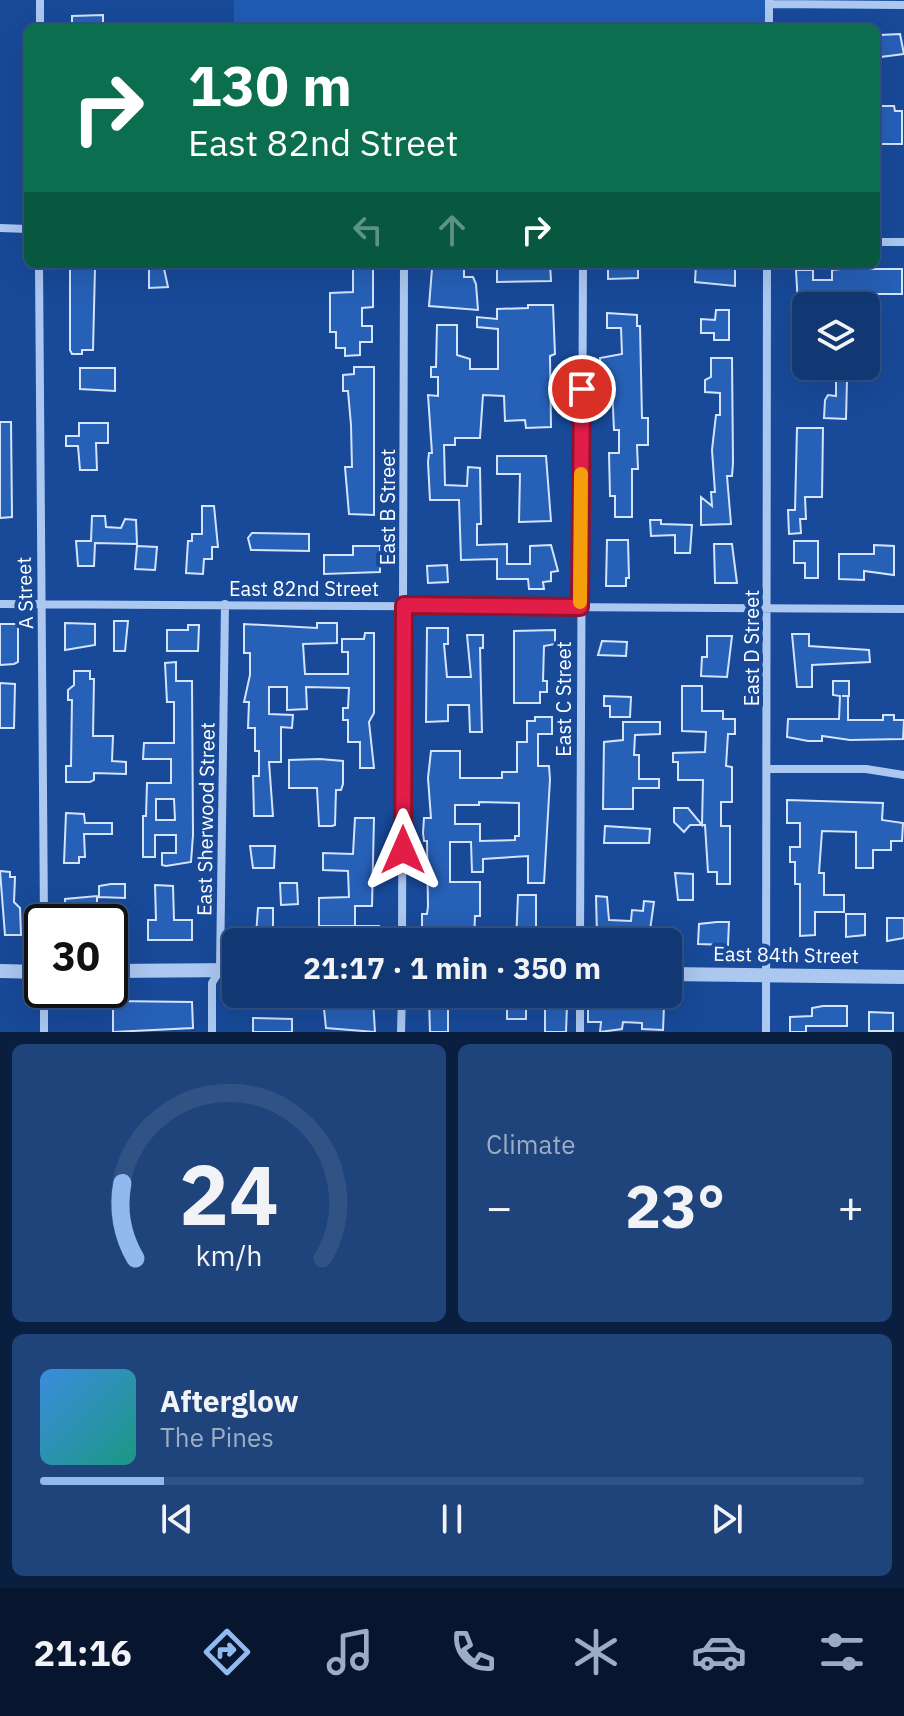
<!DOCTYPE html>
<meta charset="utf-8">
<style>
body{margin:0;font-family:"IBM Plex Sans",sans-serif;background:#1f437b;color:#f1f3f6;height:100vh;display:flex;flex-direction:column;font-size:30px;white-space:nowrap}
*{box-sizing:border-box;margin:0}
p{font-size:26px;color:#9cacc4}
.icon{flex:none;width:44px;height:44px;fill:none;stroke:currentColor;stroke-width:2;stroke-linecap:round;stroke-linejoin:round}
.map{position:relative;height:1032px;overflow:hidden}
.side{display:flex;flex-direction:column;gap:12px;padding:12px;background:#0a1f3f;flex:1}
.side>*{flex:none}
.hud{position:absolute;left:24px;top:24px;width:856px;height:244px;border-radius:12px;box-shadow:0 8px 32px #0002,0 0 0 2px #315285;background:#0b6e4f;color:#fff;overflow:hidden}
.fabs{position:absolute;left:792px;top:292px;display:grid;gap:16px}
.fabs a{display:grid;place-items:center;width:88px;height:88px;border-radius:12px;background:#123873;box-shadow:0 8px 32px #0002,0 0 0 2px #315285;font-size:40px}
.speed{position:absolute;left:24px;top:904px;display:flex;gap:16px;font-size:40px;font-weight:700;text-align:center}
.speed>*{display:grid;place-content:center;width:104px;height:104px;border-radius:50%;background:#123873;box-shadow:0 8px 32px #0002,0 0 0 2px #315285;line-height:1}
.speed .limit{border:4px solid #111;border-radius:12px;background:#fff;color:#111}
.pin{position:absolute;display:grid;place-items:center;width:68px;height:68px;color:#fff;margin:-34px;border:4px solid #fff;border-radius:50%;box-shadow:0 2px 8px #0007}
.me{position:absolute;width:88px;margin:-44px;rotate:0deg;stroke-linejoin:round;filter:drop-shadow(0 0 6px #0008)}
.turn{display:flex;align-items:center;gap:28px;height:168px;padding:0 32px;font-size:36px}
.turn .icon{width:104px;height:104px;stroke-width:2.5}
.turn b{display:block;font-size:56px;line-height:68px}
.lanes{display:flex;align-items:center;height:76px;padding:0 32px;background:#0003;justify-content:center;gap:40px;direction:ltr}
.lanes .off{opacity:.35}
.big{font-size:60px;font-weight:800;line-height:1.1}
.side .widget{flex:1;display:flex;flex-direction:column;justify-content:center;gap:12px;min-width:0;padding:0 28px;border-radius:12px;background:#1f437b}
.side .dial{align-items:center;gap:0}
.dial svg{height:208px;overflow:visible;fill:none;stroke:#315285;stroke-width:7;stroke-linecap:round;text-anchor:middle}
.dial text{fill:#f1f3f6;stroke:none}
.song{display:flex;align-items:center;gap:24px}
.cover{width:96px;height:96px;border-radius:12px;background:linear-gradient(135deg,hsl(210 70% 55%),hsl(170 70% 35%))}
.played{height:8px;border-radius:4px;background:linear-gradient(90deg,#90b9f0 15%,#315285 15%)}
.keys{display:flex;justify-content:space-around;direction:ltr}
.heat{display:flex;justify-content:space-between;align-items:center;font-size:44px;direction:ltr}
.side .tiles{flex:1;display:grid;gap:12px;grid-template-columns:1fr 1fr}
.widget:last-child{grid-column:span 2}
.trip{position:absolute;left:222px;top:928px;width:460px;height:80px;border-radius:12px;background:#123873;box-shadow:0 8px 32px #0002,0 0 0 2px #315285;font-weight:800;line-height:80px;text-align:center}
.dock{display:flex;height:128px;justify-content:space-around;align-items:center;background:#07162e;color:#9cacc4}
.dock .icon{width:56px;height:56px}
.dock .active{color:#90b9f0}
.dock b{font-size:36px;color:#f1f3f6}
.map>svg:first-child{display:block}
.green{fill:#205bb3}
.building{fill:#2660b7;stroke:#d4e4fc;stroke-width:2;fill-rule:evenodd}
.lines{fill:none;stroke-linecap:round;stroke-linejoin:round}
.minor{stroke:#acc8f1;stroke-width:8}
.tertiary{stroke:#acc8f1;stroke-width:14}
.route-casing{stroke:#92132f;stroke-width:20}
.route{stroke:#e11d48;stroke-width:14}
.slow{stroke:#f59e0b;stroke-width:14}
.labels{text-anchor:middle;stroke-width:8;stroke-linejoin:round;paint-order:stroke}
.street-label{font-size:20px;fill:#fff;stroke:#184a99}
</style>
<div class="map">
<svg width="904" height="1032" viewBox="0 0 904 1032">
<rect width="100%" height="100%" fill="#184a99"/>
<path class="green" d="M234,0H769V28H234Z"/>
<path class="building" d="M103,15V28H72V16Z
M900,34L904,54L880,57V35Z
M880,106H894L895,111H902V144H879Z
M149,264H163L168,287L149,288Z
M353,264H373V307L362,308V326H372V342H360V355L345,356V348H336V332H330V293L353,292Z
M438,264H464V277H473L476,284L478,310L429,306L432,269H438Z
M550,264L551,281L497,282V265Z
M608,264H638V278L608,279Z
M696,264H735V286L695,282Z
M869,266V269H902V294H846L839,304L798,306L796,270H813V280H832V270Z
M70,267L95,268L93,350H82V354H72L70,350Z
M528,305H553L555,354L550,356L551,427L526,428L525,420L505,421L504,396L483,395L480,438H455V445H444L445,485L467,486L468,467L480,468L481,524H477V545L507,544V564H530V546L551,545L558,571L551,572V581L543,582L544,589H529L528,579H497V559L461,560L459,500H430L428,462L429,453H432L428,395L438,396V377H431V367H436L437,325H457V355L470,359V369H498V329L477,327V317L497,319V309L528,308Z
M716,310H729V340H714V333H701V319L715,320Z
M607,313L637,315V326H640L642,418H648V445H637L638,469H632V517H615V496H610L609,453H619V430H614L612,387H609L608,369H600V358L622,354L621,328H607Z
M711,358H732L733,463L732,476H727L731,524L701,525V497L712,506L711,492H715L712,450L716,415H720V393L705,392V380L711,377Z
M354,367H374V515L349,514L345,467H352L351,425L348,391H343V375L354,374Z
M80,368H115V391L80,389Z
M836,380H847L846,419L824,418L825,400L828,395L836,396Z
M0,422H11L12,517L0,518Z
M79,423H108V443H96L97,470H80L78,446H66V436H79Z
M797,428H823L822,497H805L806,519H800L801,533L789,534L788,510H795Z
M497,456H546L551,521L519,522L520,474H497Z
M202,506H214L218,547H212V559H204L203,574L186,573L188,541H192V534H202Z
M92,516H105L106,527L121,528L125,519L136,520L137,544L95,543L94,566H78L76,541H91Z
M650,520H661V524L692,525L690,553H675V535L651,536Z
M252,533L309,534V551L251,550L248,538Z
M607,540H628L629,578H626V586H606Z
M794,541H818V578H805V563H794Z
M714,544H732L737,583H715Z
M874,545L894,546V575L864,571V580L839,579V554H874Z
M137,546L157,547L155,570L135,569Z
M353,546H380V572L324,574V555H353Z
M447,565L448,582L428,583L427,566Z
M114,621H128L125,651H114Z
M65,623L95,624V645L65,650Z
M317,623H337V643L303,644L305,674H348V652H342V639H364L365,633H374V713L369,722L374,768H360V742H348V720H343V708H348L349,688L306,687L307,709L287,710V687H269V714L293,715L292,728L281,727V762H269L273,816H254L253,776H259V751H255V728H248L249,702H244L250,675V653H244V624L317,628Z
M0,624H18V662L14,664L0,665Z
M188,625H199L198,651H167V630H188Z
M427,628H448V644H444L447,677H471L467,635H483V648H480L482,732H470L469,705H448V721L426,722Z
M555,630V644L544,646L543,681H547V692H540V703H514V631Z
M792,634H809V646L869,650L870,662L812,665V687H797Z
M707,636H732L727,677L701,676L702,657H707Z
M602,641L627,642L626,656L598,655Z
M176,662V681H192L193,835L191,862L166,866L162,865V853H176V835H155V857H143V816H146L147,783H171V759H143L144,743H174V702H167L165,663ZM156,799H174L175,820H156Z
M74,671H90V679H94L93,736H113L112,761L126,762V774L94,773V780L90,782H66V766H71L72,700H68V690L74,685Z
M833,681H849V696H842H848V720H883V715H894V720H904L903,739L850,740L822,736V741H808L787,737L788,719H839L840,696L833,695Z
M0,683L15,684L14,728H0Z
M682,686H702V711H723V719H735V734H728L726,766L732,767V802H721V826H730V884H717V872H708L705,825H690L684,832L674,822V808H688L702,825L703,780H678V762H673V753L705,752L706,732L682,731Z
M604,696L631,697L630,717H610V706H604Z
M535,717H552V734H538V766H549L550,779L544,883H528V856L483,859V872H472L471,842H450V882H480V916H475L474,942H422V914H427L428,906L427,841H424L423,833L424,818H431L428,778L431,751H460V778H502V772H517V742H527V721H535ZM479,802L519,803V836H515V840L480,841V824H455V805H479Z
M623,722H660V734L635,735L634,755H639V779H659V788H633V809H603L604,742L623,740Z
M320,759L343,761V784L341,790H336L335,825L332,826H319L317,788H289V760Z
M787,800L883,803L882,820L903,823L902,841H891V850H873V868H856V832L822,831L819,873H824V895H844V912H815V935L800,936V884H795V862H790V847H800V823H787Z
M66,813L84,814L85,823H112V834H84L85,857H79V863H64Z
M355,818H374L372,906H355V926H319V898L349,897L348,871L323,870V853L353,854Z
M605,826L650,829L649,843H604Z
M250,846H275L274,868H253Z
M0,871L10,872V877H15L14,902L20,908L21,935H5Z
M675,873L693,874V900H678Z
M280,883H297L298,904L281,905Z
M111,884H125V898L99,897V886Z
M155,885L173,886L174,920H192V940H148V920H156Z
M518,895H536V931H550V942H516Z
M97,896V914H91V922H65V899Z
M596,896L607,897L609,920L631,921L632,910L643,911L644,901L654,902L649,937L597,934Z
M258,908H273V934L256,935Z
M846,914H865V935L846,937Z
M887,918H904V938L887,941Z
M717,922H729L728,945L698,944L699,924Z
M347,926H379L378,942H347Z
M323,999H373L375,1032L326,1028Z
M429,999H444V1005H448V1032H430Z
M507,999H526V1019H507Z
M113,1001L192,1002L193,1028L113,1032Z
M550,1005H567L566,1032H545V1008Z
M644,1005L664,1006L663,1030L642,1029V1023L623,1022L622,1029L600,1032L601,1022H588V1006Z
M823,1006H847V1026H806V1032H790V1017L812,1016V1008Z
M869,1012L893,1013V1031H869Z
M253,1018L292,1019V1032H253Z"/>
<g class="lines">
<path class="minor" d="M769,4L904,5
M40,28V0
M769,28V1
M0,228L28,229
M876,242H904
M39,264L44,922
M0,604L904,609
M768,769H866L904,775
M402,942L404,264
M580,942L583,264
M44,990V1032
M580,994V1032
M212,1032V983L220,970L225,604
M401,1032L402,994
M766,1032L767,264"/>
<path class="tertiary" d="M0,971L42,972
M110,971L236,970
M668,974L904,977"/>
</g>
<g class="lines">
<g class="route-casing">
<path id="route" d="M403,850L404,605L580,607L582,389"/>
</g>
<use href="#route" class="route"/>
<path class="slow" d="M580,602L581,474"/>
</g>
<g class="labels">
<g class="street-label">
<text transform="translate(388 507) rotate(-90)" y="7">East B Street</text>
<text x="304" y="596">East 82nd Street</text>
<text transform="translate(25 593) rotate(-92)" y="7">A Street</text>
<text transform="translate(752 648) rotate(-90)" y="7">East D Street</text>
<text transform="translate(564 699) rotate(-90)" y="7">East C Street</text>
<text transform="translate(206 819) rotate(-89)" y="7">East Sherwood Street</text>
<text transform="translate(786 955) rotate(1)" y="7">East 84th Street</text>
</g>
</g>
</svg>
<div class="fabs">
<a><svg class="icon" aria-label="layers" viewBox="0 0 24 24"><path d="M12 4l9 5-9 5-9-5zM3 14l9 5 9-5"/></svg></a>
</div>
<div class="speed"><div class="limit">30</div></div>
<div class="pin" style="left:582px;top:389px;background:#d93025"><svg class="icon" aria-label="arrive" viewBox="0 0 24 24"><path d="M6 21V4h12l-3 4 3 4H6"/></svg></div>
<svg class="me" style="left:403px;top:850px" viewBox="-20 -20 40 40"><path d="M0-17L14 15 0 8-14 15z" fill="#e11d48" stroke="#fff" stroke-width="4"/></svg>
<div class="trip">21:17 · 1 min · 350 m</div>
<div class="hud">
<div class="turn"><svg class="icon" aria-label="right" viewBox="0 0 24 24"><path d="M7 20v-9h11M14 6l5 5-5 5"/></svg><div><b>130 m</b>East 82nd Street</div></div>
<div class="lanes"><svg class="icon off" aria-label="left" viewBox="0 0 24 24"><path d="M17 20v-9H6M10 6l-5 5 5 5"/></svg><svg class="icon off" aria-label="ahead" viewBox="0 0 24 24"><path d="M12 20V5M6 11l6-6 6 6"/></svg><svg class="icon" aria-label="right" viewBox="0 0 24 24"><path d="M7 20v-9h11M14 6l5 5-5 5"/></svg></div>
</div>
</div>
<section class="side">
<div class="tiles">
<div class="widget dial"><svg viewBox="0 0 100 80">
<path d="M14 69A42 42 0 1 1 86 69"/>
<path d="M14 69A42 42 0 0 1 9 40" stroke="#90b9f0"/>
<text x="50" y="56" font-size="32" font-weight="700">24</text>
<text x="50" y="72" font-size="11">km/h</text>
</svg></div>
<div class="widget"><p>Climate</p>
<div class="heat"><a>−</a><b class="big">23°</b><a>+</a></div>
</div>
<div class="widget">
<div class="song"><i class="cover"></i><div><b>Afterglow</b><p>The Pines</p></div></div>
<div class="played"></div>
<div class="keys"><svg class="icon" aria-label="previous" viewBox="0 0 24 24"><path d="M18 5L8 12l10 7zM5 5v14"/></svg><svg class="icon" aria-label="pause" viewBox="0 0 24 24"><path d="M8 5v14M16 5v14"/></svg><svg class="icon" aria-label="next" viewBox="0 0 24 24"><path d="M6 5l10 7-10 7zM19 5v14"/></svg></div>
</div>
</div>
</section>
<nav class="dock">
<b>21:16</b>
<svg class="icon active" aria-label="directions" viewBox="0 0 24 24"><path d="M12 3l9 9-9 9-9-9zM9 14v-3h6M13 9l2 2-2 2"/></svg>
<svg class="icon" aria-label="music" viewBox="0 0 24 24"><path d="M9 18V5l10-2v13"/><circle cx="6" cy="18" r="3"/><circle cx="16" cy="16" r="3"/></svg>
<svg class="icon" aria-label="phone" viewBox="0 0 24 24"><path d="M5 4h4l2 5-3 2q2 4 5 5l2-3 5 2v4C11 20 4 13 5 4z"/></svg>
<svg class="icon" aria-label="climate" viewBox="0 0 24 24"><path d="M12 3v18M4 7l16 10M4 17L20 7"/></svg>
<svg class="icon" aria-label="car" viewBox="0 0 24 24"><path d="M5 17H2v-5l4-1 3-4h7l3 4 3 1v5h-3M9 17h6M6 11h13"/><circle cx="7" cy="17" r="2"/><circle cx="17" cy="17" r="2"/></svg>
<svg class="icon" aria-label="filters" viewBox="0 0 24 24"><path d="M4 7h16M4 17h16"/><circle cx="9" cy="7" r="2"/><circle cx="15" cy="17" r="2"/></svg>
</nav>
